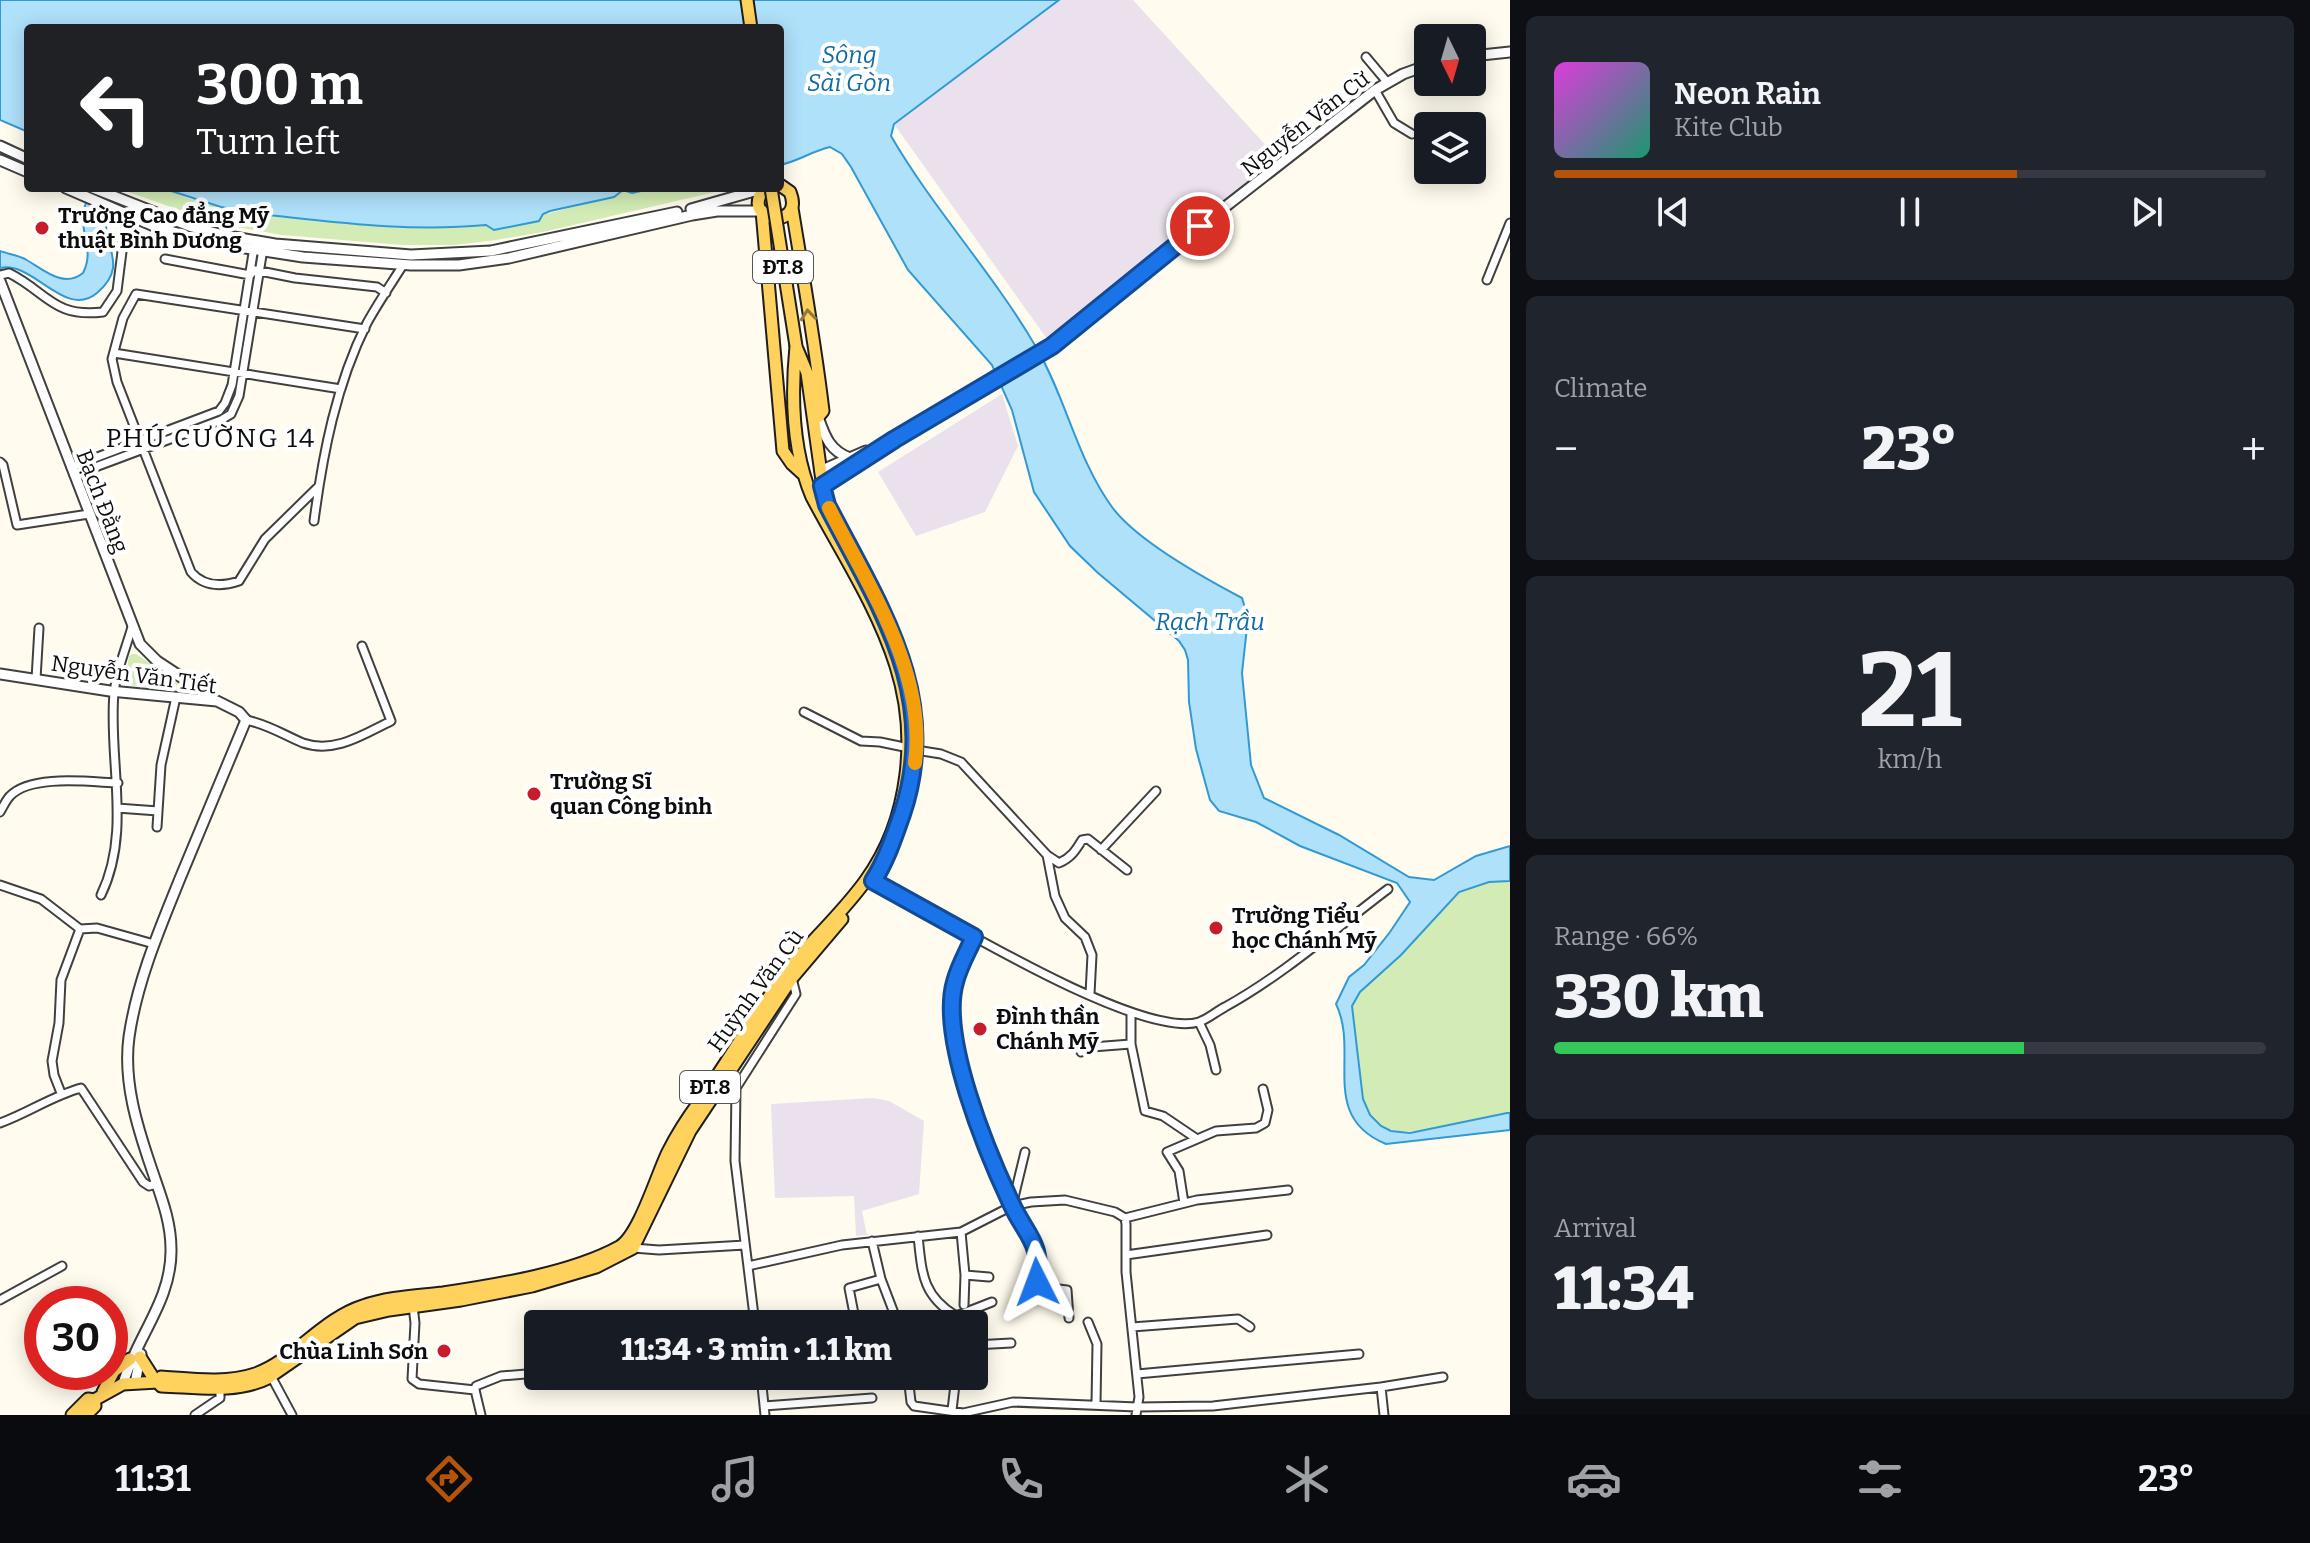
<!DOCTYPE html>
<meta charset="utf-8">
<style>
body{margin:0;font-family:Bitter,serif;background:#20242c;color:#f1f3f6;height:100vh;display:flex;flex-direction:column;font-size:30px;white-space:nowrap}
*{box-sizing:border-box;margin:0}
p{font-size:26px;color:#9ea1a6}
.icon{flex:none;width:44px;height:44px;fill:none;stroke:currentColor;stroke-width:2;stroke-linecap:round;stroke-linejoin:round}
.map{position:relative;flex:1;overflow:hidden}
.details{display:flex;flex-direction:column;gap:16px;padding:16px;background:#0d0f14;width:800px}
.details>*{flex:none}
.hud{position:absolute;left:24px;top:24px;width:760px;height:168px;border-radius:8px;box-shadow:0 4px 20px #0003;background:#202124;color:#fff;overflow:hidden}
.needle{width:52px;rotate:175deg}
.buttons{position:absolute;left:1414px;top:24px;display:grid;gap:16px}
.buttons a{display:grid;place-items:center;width:72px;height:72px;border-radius:8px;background:#171b24;box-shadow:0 4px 20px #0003;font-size:40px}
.speed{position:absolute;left:24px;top:1286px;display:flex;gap:16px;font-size:40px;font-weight:700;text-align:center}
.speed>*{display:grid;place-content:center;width:104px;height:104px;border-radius:50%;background:#171b24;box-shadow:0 4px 20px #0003;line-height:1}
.speed .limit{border:12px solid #d22;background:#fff;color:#111}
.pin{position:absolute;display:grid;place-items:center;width:68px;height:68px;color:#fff;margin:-34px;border:4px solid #fff;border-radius:50%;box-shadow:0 2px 8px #0007}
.me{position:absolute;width:88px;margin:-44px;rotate:357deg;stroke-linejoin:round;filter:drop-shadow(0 0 6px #0008)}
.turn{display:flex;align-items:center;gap:28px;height:168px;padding:0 40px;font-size:36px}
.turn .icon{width:104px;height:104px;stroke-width:2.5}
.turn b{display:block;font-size:56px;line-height:68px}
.big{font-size:60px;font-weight:800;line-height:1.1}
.details .tile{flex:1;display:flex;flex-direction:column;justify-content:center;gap:12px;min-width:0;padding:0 28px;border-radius:12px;background:#20242c}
.details .dial{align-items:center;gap:0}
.dial b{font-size:104px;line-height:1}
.song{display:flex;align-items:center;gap:24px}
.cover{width:96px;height:96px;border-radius:12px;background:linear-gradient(135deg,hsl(300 70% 55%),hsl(160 70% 35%))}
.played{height:8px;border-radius:4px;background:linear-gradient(90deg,#b45309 65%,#363941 65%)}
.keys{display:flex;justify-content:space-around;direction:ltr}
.heat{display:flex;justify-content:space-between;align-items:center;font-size:44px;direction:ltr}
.charge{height:12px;border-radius:6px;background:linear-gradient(90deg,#34c759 66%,#363941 0)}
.trip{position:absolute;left:524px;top:1310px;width:464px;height:80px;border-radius:8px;background:#171b24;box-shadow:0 4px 20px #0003;font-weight:800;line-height:80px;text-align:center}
.tab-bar{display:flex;height:128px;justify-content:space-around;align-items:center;background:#090b0e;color:#9ea1a6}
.tab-bar .icon{width:56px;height:56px}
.tab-bar .selected{color:#b45309}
.tab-bar b{font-size:36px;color:#f1f3f6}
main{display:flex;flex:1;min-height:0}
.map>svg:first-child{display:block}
.industrial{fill:#ebe1ed}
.green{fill:#d3ecb5}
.water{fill:#afe1fa;stroke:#319ad5;stroke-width:2}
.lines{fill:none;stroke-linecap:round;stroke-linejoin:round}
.minor-casing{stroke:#404040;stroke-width:11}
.tertiary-casing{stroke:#404040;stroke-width:13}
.primary-casing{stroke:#1e1e1e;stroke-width:15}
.minor{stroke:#fff;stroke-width:7}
.tertiary{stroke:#fff;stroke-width:9}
.primary{stroke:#ffd25e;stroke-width:11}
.primary-bridge-casing{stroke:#1e1e1e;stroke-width:15;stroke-linecap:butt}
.primary-bridge{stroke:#ffd25e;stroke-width:11}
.oneway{stroke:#92793a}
.route-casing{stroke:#114b97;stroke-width:20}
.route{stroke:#1a73e8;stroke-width:14}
.slow{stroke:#f59e0b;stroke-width:14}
.poi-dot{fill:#c61d2b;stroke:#fff;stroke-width:3}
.labels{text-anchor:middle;stroke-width:8;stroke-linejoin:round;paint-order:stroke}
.shield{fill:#fff;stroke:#565656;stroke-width:2}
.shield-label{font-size:20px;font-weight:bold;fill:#0d0d0d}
.street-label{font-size:22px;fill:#0d0d0d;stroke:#fff}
.poi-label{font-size:22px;font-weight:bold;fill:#0d0d0d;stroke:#fff;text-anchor:start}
.water-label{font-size:24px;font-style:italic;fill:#0f6aa7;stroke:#fff}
.quarter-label{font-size:26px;letter-spacing:2px;fill:#0d0d0d;stroke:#fff}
</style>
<main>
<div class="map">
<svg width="1510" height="1415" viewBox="0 0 1510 1415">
<rect width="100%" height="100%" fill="#fffbee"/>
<path class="industrial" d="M1053,0H1133L1282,163L1052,346L894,124Z
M1002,394L1018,446L985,512L916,536L878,472Z
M873,1098L889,1101L924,1121L919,1194L862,1211L867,1235L856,1236L854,1196L775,1198L771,1104Z"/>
<path class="green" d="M117,188H162L190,199L249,208L257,207L269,215C341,223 411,233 483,225C527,221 571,207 614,197L623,190L632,193L655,188H732L543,232L496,240L455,245H402L282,235L219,224Z
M132,654H136L185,686L186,691L128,685L125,682L129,656Z
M1510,881V1113C1473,1114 1392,1153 1369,1114C1362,1101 1361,1086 1358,1072C1355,1050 1347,1019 1355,998L1460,892L1489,882Z"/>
<path class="water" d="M0,0H1059L894,124L891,136C934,210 993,273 1036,347C1066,398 1077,459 1112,507C1136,540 1206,579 1242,598L1248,618L1242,673L1251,765L1264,798L1339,835L1409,877L1434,880L1476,856L1510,846V881L1489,882L1459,892L1401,955L1360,992L1352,1006L1363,1099L1370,1115L1381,1126L1391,1131L1410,1133L1507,1113H1510V1130L1386,1144C1318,1116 1360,1053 1336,1004L1349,977L1364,965L1390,932L1410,902L1397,883L1300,846L1256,822L1219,811L1210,800L1196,749L1189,702L1188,660L1185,650L1179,641L1098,573L1070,546L1034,492L1012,410L992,365L908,270L851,167L842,154L830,147C812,151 799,161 780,165V28H28V132L0,120Z
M92,188H120C116,199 107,211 106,223C105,248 128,267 97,293C65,320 33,260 0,268V251C8,254 17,255 25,259C43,269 63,289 83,273C93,253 84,241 83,221C82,209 88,198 92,188Z
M162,188H655L632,193L623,190L614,197L550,211L543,214L539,221L494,230L486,225C411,232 343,223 269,215L257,207L244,211L221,207Z"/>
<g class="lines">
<g class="minor-casing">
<path id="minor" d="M1366,57L1387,82
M1375,90L1394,123L1412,134
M165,259L250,275L255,270L295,278L377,287L386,293
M0,275L9,273C47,292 53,318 103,312L117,291L124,236
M1487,280L1510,223
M114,353L341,389
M0,462L3,465L17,525L89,514
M71,467L219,411L225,403L232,385L254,247
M74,475L221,420L231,414L239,396L263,249
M319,486L265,539L239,581C221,587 204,587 191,572L117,382L112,359L123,318L136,294L365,329
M314,521C323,453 336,385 367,323C378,303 391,284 403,265
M36,679L39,628
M804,712L861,741L880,742L909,748
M246,720C267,724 284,735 303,743C335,754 364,734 391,721L362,646
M916,750L941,754L961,762L1047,855L1055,896L1065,918L1085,937L1092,955L1090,994
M117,808L158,811
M0,812C3,807 6,800 10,796C31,774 90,782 118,783
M157,827L161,765L176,697
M1101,850L1156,791
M1047,855L1059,863C1071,858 1076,850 1082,840L1088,839L1127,870
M868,878C930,910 1137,1040 1199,1022C1208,1019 1217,1011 1225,1007C1283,975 1335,929 1388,889
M0,885L41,899L80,929L61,980L59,1023L52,1061L54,1075L61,1093
M101,895C132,831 108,760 114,693C116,672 126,648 132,627
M80,929L97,928L154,944
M974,937L954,982L951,1014L971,1110L1012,1206
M1131,1013V1044L1145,1111L1163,1116L1197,1139
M1199,1022L1210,1045L1216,1070
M1081,1052L1092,1047L1131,1044
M726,1078L736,1088L735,1161L755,1324
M736,1088L796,994L792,978
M0,1123C28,1113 52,1096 81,1088L143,1182L149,1186L157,1184
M1025,1152L1012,1206C1030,1233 1041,1248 1037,1282L1041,1287L1067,1290L1069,1318
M1184,1203L1179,1171L1167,1152L1216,1131L1256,1128L1265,1123L1268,1110L1263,1089
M1125,1218L1197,1200L1288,1190
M961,1232L965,1275L989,1277
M918,1236C922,1273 922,1295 956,1316L958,1324
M872,1241L881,1279L897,1321L905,1324
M633,1248L659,1250L745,1245
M1126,1255L1267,1235
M748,1266L842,1245L961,1232L1012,1206L1031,1202L1065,1200L1115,1212L1125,1218L1126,1224V1272L1139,1397L1136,1415
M0,1300L62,1266
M964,1305L965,1275
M413,1306L415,1323L412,1379L419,1384L475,1390L481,1415
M956,1316L992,1302
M1088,1322L1097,1344L1096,1404
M856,1324L849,1288L881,1279
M1132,1327L1238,1319L1250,1327
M974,1345L1011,1343
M1137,1374L1359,1354
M271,1376L292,1415
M761,1376L765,1415
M908,1376L911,1402L914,1406L963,1413L1013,1402L1137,1407L1213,1406L1381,1387L1384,1415
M1381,1387L1443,1377
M475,1390L476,1386L501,1376L538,1373
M764,1406L872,1398
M952,1410L956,1376
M195,1415L220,1398V1387"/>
</g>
<g class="tertiary-casing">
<path id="tertiary" d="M1472,56L1510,52
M0,146L28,159
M0,160L28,172
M66,188L154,226L206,242L303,257L411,265H459L509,258L692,215L717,211H762
M93,188L192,227L228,236L275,244L411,255L491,251L677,212
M691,209L765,188
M0,281L140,644L157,661L213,698
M818,417C825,437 830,451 850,458
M820,471L866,451
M822,486L895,439L1052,346L1125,285L1375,90L1403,74L1428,65
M0,674L110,691L217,701L239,712L246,720C224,772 203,824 181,876C160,928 137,981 129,1037C123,1081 137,1126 151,1167C160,1194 171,1220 171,1249C172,1301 136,1337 123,1384
M135,1383L141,1354"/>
</g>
<g class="primary-casing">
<path id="primary" d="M747,0L751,28
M765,188C737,221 806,232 790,192L780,185
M792,208C803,276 815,343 823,411L818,417
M762,211L783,451L792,464L803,474
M797,349L807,373L824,495L852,554
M889,626L906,674
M914,718L915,757
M140,1357L156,1382
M158,1382L161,1386C196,1387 236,1394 268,1378L355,1318L389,1310L461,1300L532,1286L596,1267L633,1248L690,1131L792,978L842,919
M103,1392L114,1371L130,1359
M72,1415L88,1399L94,1400L123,1384L158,1382L161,1377C191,1379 226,1384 255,1374C293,1361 322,1319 363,1306C388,1297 417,1296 443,1293C497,1285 571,1273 619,1247C639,1236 657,1174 668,1152C677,1134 688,1117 700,1101C731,1057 758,1009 791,966C815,937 844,911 866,880C910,819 918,735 896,666C877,606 841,552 812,497C792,450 791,396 796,346
M86,1415L95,1406L94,1400"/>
</g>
<use href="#minor" class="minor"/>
<use href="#tertiary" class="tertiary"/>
<use href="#primary" class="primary"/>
<g class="primary-bridge-casing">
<path id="primary-bridge" d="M771,188L796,346"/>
</g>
<use href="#primary-bridge" class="primary-bridge"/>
</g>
<defs><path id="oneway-chevron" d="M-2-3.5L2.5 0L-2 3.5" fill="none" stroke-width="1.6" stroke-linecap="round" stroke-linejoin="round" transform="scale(2)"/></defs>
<use class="oneway" href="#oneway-chevron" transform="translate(808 315) rotate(-96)"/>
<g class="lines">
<g class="route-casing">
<path id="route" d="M1037,1282C1042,1241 1026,1236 1011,1203C987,1152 939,1037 955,982C959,966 968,951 974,937L873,881C886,861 894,837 902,814C942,696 879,606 827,505L822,486L895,439L1052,346L1200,226"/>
</g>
<use href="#route" class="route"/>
<path class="slow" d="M829,508C868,586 927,672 915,763"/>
</g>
<g class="poi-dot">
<circle cx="42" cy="228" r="8"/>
<circle cx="534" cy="794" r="8"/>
<circle cx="1216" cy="928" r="8"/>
<circle cx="980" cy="1029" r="8"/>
<circle cx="444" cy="1351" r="8"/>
</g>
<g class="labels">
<g class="shield">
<rect x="753" y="251" width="60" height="32" rx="6"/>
<rect x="680" y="1071" width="60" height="32" rx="6"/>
</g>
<g class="shield-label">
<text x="783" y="274">ĐT.8</text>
<text x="710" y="1094">ĐT.8</text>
</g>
<g class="street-label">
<text transform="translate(1305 123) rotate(-38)" y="8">Nguyễn Văn Cừ</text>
<text transform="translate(103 501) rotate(69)" y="8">Bạch Đằng</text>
<text transform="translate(134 674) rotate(8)" y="8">Nguyễn Văn Tiết</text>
<text transform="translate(755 990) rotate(-54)" y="8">Huỳnh Văn Cù</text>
</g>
<g class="poi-label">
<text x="58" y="223">Trường Cao đẳng Mỹ<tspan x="58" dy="25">thuật Bình Dương</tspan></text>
<text x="550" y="789">Trường Sĩ<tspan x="550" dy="25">quan Công binh</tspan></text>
<text x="1232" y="923">Trường Tiểu<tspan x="1232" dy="25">học Chánh Mỹ</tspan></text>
<text x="996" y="1024">Đình thần<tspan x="996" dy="25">Chánh Mỹ</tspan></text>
<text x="428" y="1359" text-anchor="end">Chùa Linh Sơn</text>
</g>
<g class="water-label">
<text x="849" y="63">Sông<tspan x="849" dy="28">Sài Gòn</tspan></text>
<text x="1210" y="630">Rạch Trầu</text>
</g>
<g class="quarter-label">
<text x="211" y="447">PHÚ CƯỜNG 14</text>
</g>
</g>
</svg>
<div class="buttons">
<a><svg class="needle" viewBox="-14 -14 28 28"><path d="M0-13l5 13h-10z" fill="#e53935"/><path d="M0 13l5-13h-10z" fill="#9ea1a6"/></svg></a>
<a><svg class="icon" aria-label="layers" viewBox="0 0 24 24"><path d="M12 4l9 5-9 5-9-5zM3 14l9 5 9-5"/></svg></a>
</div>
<div class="speed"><div class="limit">30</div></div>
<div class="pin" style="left:1200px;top:226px;background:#d93025"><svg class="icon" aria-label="arrive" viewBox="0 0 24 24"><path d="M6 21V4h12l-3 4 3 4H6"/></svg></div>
<svg class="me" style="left:1037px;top:1282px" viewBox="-20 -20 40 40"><path d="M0-17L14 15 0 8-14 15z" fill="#1a73e8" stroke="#fff" stroke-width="4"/></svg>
<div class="trip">11:34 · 3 min · 1.1 km</div>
<div class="hud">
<div class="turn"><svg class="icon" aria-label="left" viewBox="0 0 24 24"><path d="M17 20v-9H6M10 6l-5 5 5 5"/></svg><div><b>300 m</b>Turn left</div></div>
</div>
</div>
<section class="details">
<div class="tile">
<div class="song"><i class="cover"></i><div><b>Neon Rain</b><p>Kite Club</p></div></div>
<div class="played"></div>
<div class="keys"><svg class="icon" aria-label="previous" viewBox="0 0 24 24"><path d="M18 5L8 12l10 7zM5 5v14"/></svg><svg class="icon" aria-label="pause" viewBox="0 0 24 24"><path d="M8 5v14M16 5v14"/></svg><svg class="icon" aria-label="next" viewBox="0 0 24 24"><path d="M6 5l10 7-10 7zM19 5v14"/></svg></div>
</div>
<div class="tile"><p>Climate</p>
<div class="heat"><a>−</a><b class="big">23°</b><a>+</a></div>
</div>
<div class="tile dial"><b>21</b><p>km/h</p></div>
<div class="tile"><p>Range · 66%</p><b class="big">330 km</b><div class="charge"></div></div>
<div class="tile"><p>Arrival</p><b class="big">11:34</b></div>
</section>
</main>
<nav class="tab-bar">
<b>11:31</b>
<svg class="icon selected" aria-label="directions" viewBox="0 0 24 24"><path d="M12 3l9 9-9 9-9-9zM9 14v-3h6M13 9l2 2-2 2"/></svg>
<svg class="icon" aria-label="music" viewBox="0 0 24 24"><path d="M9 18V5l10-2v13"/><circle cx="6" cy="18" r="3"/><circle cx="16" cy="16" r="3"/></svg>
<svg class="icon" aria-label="phone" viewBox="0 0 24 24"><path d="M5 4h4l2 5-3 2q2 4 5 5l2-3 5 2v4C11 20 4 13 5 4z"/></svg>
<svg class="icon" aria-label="climate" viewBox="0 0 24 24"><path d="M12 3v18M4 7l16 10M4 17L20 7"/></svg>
<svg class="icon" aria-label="car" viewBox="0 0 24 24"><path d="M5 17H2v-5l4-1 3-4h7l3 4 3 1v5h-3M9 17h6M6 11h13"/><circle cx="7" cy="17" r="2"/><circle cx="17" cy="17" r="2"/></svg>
<svg class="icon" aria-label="filters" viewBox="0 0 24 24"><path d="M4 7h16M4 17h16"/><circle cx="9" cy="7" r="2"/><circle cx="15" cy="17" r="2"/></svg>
<b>23°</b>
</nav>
